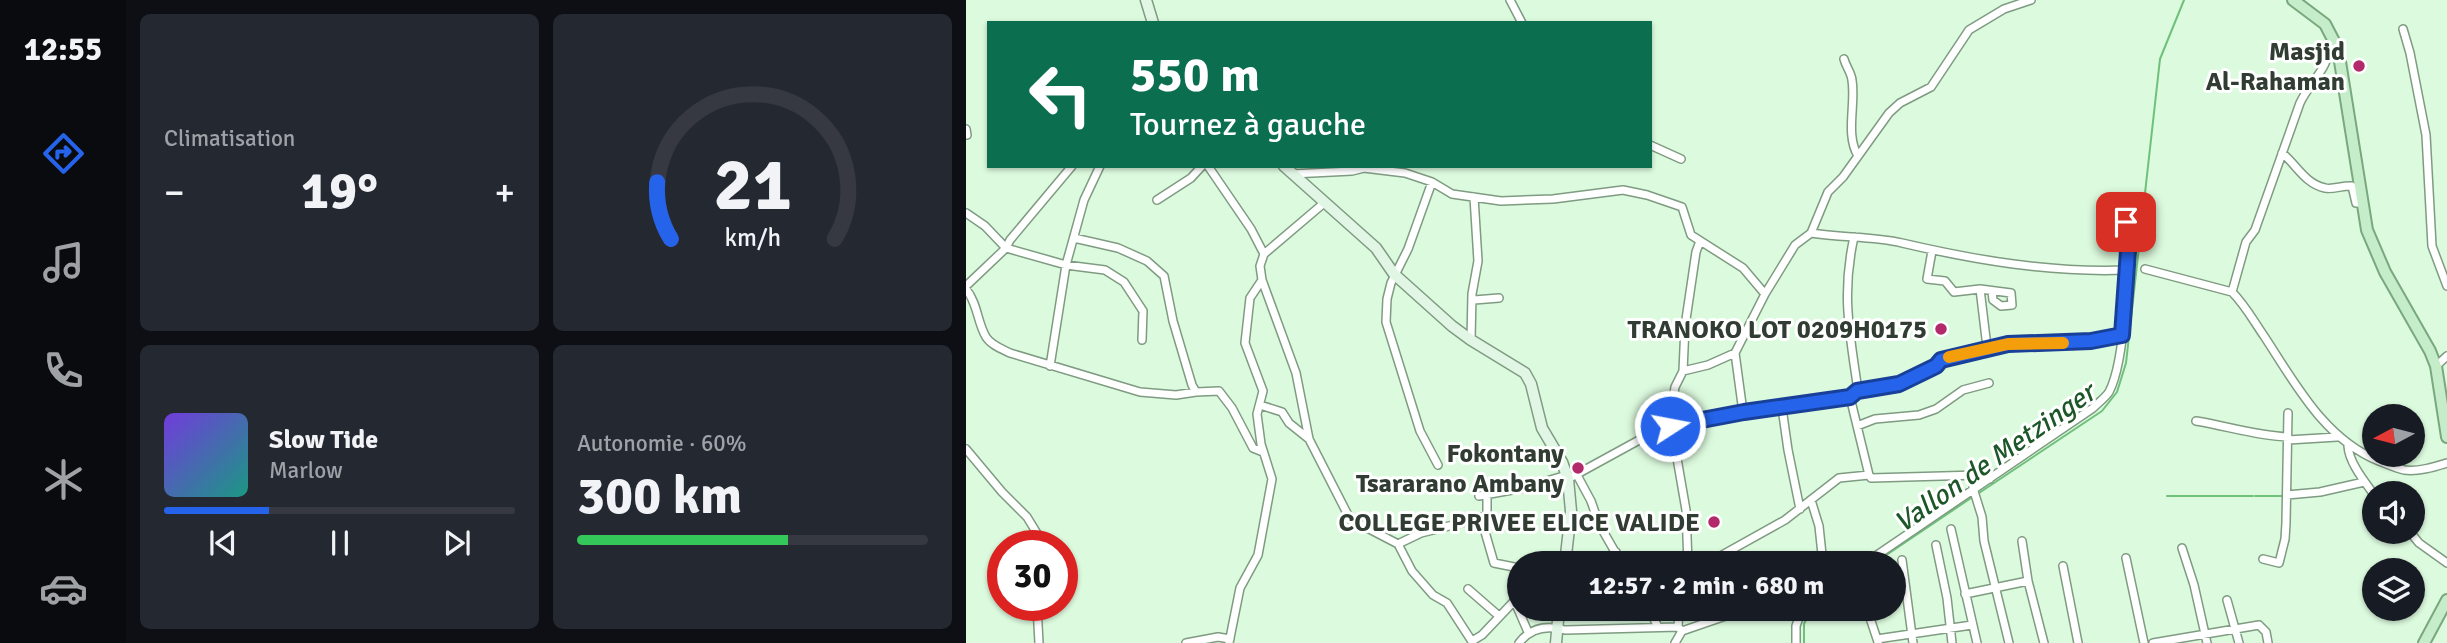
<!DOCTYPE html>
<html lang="fr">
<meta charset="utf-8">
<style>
body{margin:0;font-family:Signika,sans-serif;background:#242831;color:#f1f3f6;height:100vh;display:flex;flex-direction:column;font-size:26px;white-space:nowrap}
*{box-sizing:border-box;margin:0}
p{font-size:23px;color:#9ea1a6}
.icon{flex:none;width:38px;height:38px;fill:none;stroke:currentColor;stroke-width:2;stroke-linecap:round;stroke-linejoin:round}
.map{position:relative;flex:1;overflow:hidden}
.drawer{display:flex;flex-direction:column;gap:14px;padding:14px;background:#0d0f14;width:840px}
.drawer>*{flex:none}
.hud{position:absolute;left:21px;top:21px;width:665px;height:147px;border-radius:0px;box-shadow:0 2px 5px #0004;background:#0b6e4f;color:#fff;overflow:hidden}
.needle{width:46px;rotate:263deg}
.fabs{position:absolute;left:1396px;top:404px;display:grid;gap:14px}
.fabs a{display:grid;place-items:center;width:63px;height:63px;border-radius:50%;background:#171b24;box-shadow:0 2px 5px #0004;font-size:35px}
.speed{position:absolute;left:21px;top:530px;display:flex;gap:14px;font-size:35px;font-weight:700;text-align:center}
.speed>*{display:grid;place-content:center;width:91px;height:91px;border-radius:50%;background:#171b24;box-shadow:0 2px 5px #0004;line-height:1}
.speed .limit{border:10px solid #d22;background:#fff;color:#111}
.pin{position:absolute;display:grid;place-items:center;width:60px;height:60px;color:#fff;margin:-30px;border-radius:14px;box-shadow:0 4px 10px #0006}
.me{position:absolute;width:77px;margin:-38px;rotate:79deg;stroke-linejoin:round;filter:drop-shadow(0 0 5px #0008)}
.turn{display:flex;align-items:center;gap:24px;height:147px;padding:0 28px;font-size:32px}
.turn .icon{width:91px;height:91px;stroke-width:2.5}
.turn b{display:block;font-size:49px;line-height:60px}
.big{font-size:52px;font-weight:800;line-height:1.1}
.drawer .tile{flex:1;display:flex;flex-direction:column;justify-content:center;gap:10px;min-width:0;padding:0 24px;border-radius:10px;background:#242831}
.drawer .dial{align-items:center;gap:0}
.dial svg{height:182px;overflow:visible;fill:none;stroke:#363941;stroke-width:7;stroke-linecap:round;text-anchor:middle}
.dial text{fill:#f1f3f6;stroke:none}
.song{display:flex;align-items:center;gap:21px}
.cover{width:84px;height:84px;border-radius:10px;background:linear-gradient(135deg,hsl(260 70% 55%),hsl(170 70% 35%))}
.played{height:7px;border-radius:4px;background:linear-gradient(90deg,#2563eb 30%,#363941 30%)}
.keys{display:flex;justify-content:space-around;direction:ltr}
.heat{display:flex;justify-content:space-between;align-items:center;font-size:38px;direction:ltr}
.charge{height:10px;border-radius:5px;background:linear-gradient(90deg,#34c759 60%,#363941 0)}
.drawer .tiles{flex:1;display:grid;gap:14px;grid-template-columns:repeat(2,1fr)}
.trip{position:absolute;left:541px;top:551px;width:399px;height:70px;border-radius:35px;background:#171b24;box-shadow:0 2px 5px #0004;font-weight:800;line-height:70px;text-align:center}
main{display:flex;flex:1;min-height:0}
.tab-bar{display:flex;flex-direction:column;width:126px;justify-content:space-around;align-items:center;background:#090b0e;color:#9ea1a6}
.tab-bar .icon{width:49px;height:49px}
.tab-bar .active{color:#2563eb}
.tab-bar b{font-size:32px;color:#f1f3f6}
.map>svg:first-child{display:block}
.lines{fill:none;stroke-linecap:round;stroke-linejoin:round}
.stream{stroke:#6ec07a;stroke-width:2}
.street-casing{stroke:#7f9b82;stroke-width:10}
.secondary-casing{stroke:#7f9b82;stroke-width:13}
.primary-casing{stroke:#79a77e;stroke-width:14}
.street{stroke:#fff;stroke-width:7}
.secondary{stroke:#e2f6e5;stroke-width:10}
.primary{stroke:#c6edca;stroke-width:10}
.route-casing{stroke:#184099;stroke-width:18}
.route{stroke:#2563eb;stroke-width:12}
.slow{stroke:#f59e0b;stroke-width:12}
.poi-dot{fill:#b32a6a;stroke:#fff;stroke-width:2.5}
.labels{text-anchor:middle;stroke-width:6;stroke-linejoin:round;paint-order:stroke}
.poi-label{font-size:26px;font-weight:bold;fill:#313c32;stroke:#fff;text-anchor:end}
.water-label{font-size:28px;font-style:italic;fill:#1d5729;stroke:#fff}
</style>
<main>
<nav class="tab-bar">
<b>12:55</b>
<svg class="icon active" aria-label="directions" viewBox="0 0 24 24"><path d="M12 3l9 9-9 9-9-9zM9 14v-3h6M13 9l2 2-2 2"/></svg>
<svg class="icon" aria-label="music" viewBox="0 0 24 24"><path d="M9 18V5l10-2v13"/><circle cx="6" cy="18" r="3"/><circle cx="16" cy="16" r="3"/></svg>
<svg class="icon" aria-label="phone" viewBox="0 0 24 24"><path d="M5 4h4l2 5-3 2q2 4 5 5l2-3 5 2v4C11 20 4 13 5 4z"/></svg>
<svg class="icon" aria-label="climate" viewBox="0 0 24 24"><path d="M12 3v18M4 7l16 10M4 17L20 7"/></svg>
<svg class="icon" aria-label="car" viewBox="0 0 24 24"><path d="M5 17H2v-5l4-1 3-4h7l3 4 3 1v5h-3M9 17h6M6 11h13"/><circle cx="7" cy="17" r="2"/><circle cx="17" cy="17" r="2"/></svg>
</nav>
<section class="drawer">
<div class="tiles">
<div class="tile"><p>Climatisation</p>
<div class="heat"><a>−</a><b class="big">19°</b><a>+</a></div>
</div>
<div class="tile dial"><svg viewBox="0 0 100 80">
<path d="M14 69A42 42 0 1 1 86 69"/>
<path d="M14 69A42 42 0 0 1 8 44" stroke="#2563eb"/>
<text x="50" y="56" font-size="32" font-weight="700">21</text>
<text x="50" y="72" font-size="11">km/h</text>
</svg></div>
<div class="tile">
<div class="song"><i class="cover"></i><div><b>Slow Tide</b><p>Marlow</p></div></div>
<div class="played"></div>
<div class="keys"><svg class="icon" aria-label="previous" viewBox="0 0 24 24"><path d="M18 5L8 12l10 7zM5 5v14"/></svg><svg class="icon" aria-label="pause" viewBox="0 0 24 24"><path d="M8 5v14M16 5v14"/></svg><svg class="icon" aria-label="next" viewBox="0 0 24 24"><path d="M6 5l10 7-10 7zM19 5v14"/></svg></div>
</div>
<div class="tile"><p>Autonomie · 60%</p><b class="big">300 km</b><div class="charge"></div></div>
</div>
</section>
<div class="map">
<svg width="1481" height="643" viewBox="0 0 1481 643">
<rect width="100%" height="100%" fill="#dcfade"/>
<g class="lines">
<path class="stream" d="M1013,493L1136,411L1151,392L1160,363L1194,59L1218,0
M1201,496H1287
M1289,496H1318
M907,564L1008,496
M838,643V624L845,609"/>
<g class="street-casing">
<path id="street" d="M544,0L556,23
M1437,29L1444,53L1460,135L1466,246L1481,286
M1371,44C1362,50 1362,60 1356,69C1349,81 1340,90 1334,103L1289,230L1280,242L1266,292C1279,305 1287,320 1298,336C1329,383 1358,439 1413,461C1421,464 1430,468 1438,470C1452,472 1468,467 1481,463
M878,59C880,67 885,72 886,80C890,105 879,134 892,156
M0,129L1,135
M684,145L715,159
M1316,153C1330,164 1339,184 1359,188C1367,190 1377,185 1386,186L1390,203H1396
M242,166L285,229L298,254
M326,174L386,171L398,168L439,173L466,182L486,194L535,201L587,199L657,190L681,195L716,207L725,235L777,268L799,294
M466,182L442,249L425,283L421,299L420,322L454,431L472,465
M191,200L225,178L236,166
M358,203L298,254L294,266L296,280L330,373L343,439L384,519L432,544L446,571L467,595L481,603L507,643
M0,213L19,226L40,248L100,265L139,270L158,282L177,311L176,340
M845,233L862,192L877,177L923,113L934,103L965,87L1003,30L1038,9L1065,0
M888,237C875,295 884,334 892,391
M108,238L152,248L181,261L198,276L207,321L226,385L230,392L253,391L266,408L287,448L297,452
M966,251L961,279L979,281L988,292L1014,289L1045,293L1046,305L1035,306L1027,300L1026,291
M1179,269L1266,292
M0,286L40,248L44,240L106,166
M0,289C12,304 11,322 20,337C25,345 36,349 44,353L174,392L210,395L230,392
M1014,289L1021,347
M508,300L533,298
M505,340L506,294L512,261L508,197
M84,366L100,265L118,200L134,166
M1470,366L1481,356
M717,371L742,365L769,353
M884,397L903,475
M294,405L316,412L323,423L343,439
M816,408L822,450L834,509
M777,412L769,353L799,294L829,245L845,233C875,238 907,236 936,243C1009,260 1085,273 1160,270
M1230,421C1261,426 1291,436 1322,437
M891,426L909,419L953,415L970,409L997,390L1023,383
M1322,440L1371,437
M1382,446C1383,463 1399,482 1409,496
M0,449L36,492L61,517L72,535L71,546
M611,475L625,501L633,524L656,564
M602,479L686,433L704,426L777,412L884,397L892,391L933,385L970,366L975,360L1042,344L1125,341L1155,335
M1007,488L1016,517L1018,541L1043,643
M1321,495L1354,492L1398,482
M513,496L557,488L601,475
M845,500L853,526L857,564
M515,518L528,563L553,568
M985,529L1011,643
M1444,532L1453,543L1481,563
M1056,541L1062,581L1078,643
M432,544L455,533L515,518L521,514V495
M970,545L981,598L986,643
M1216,548L1228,585L1241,643
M1160,558L1178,643
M1297,559L1313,563L1319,539L1320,523L1322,413
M936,560L947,643
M629,564L650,552
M722,564L720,510L704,418L709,387L717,371L719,326L730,252L734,241
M740,564L819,520L873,478L903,475L905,478L1012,475L1024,479
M898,564L1127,408C1132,403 1139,398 1143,392C1160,360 1163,260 1160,222
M1097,566L1112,643
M502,589L533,616
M999,594L1062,581
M1261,600L1273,643
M549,602L562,632
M71,606L73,643
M683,609L692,627
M901,609L912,642
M592,613L625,616
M716,631L780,609
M911,639L1006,625
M506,641L516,635L553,596
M220,643L252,637L264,639
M263,643L274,588L292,555L306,479L295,444L291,414L297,391L279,343L284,298L296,280
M553,643C565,627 581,625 599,630L712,627
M709,643L716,631L712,627L713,609
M830,643V626L836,609
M1187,643L1293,625L1300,632L1302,643"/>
</g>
<g class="secondary-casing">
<path id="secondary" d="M180,0L187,23
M318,166L410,248L428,274L486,326L505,340L559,373L565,384L576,428L596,462L602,479L605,511L599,564
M590,643L593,609"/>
</g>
<g class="primary-casing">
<path id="primary" d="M1327,0L1359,24L1372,49L1401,230L1419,272L1464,351L1470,366L1481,437
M1458,643L1481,600"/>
</g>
<use href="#street" class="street"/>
<use href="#secondary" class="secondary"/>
<use href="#primary" class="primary"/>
</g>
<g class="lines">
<g class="route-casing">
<path id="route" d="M704,426L778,412L884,397L891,391L933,384L970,366L975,360L1042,344L1125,341L1156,335L1162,251L1160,222"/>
</g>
<use href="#route" class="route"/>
<path class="slow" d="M983,357L1042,344L1097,343"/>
</g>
<g class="poi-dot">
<circle cx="1393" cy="66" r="7"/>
<circle cx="975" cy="329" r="7"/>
<circle cx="612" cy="468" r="7"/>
<circle cx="748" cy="522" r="7"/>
</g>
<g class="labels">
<g class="poi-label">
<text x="1379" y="60">Masjid<tspan x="1379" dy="30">Al-Rahaman</tspan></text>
<text x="961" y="338">TRANOKO LOT 0209H0175</text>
<text x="598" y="462">Fokontany<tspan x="598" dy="30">Tsararano Ambany</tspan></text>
<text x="734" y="531">COLLEGE PRIVEE ELICE VALIDE</text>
</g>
<g class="water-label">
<text transform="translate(1028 457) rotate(-35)" y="10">Vallon de Metzinger</text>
</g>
</g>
</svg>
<div class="fabs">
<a><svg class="needle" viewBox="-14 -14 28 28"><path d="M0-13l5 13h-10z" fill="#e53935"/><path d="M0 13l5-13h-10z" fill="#9ea1a6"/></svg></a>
<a><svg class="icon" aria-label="sound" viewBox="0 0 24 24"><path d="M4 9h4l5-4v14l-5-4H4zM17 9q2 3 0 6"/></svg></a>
<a><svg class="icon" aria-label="layers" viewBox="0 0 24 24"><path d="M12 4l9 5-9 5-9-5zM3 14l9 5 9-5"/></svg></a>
</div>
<div class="speed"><div class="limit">30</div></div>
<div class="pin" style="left:1160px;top:222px;background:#d93025"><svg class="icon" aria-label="arrive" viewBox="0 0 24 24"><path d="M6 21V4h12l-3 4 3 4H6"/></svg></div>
<svg class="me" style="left:704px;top:426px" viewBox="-20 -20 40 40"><circle r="17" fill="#2563eb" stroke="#fff" stroke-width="3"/><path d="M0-11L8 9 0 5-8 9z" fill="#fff"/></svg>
<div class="trip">12:57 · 2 min · 680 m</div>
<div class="hud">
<div class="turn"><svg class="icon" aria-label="left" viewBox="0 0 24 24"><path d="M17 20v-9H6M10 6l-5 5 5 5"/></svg><div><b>550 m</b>Tournez à gauche</div></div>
</div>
</div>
</main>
